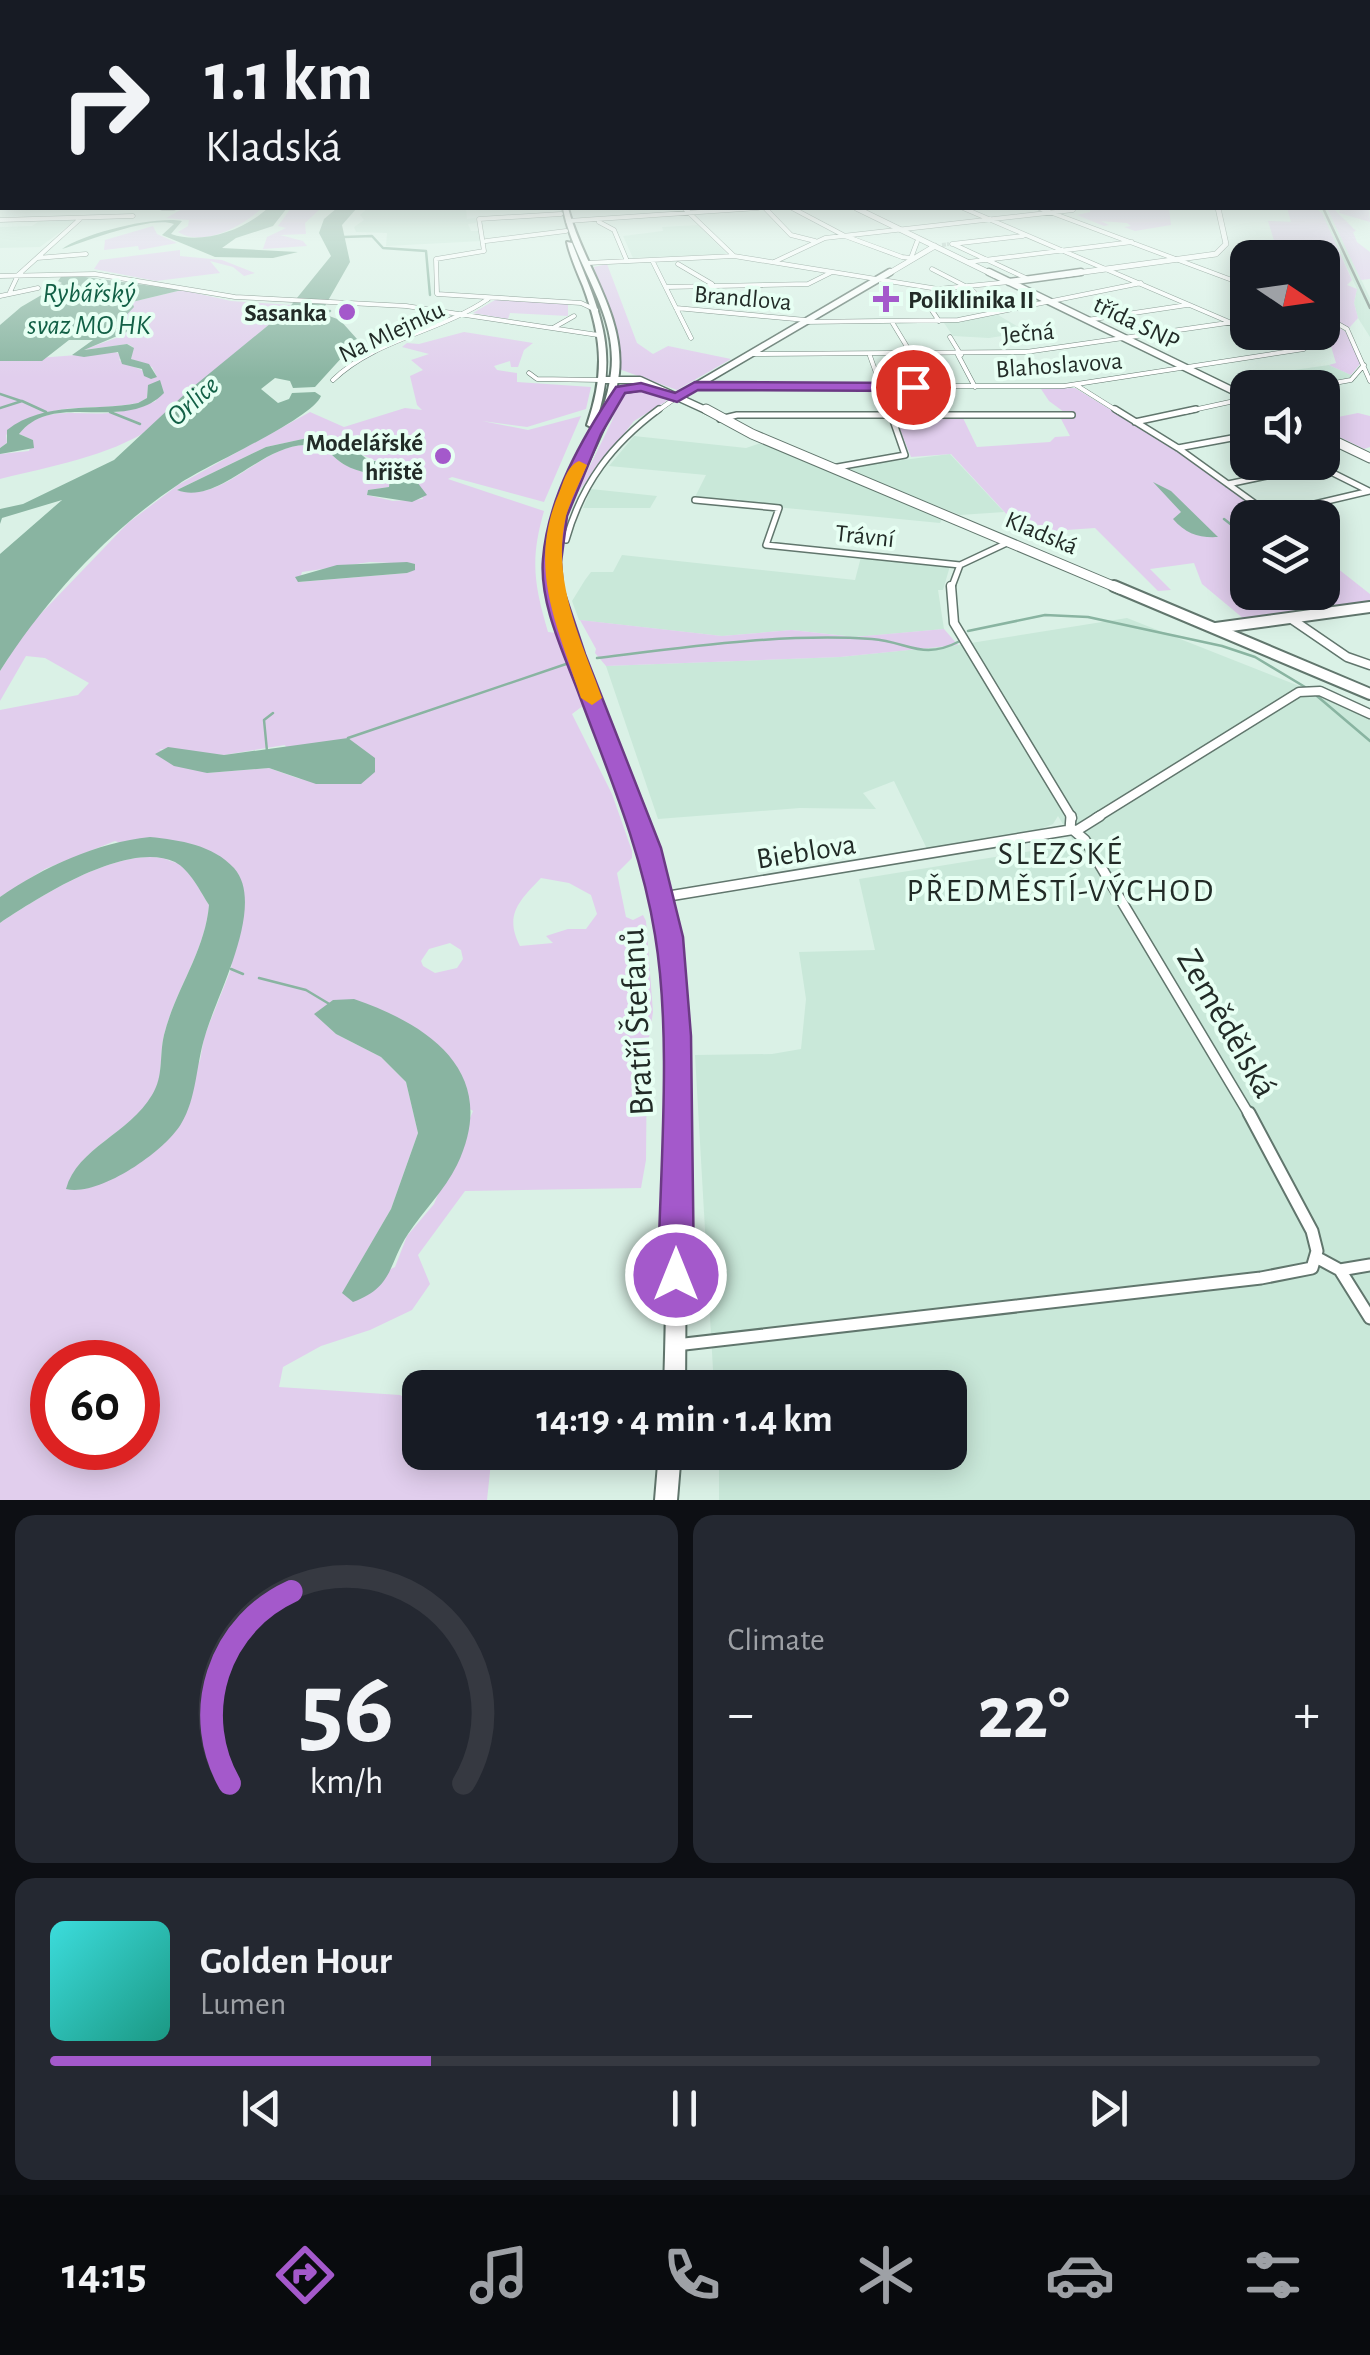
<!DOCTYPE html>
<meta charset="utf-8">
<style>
body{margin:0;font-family:"Alegreya Sans",sans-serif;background:#242831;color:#f1f3f6;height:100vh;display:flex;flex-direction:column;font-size:38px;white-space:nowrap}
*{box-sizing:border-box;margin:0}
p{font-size:32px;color:#9ea1a6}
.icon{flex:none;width:55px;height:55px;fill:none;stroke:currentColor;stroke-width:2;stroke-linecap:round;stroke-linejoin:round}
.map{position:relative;height:1500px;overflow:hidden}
.panel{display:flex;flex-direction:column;gap:15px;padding:15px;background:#0d0f14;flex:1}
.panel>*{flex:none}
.hud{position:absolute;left:0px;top:0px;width:1370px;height:210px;box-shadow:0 5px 25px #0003;background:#171b24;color:#f1f3f6;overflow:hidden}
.needle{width:65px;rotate:103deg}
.tools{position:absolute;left:1230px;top:240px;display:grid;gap:20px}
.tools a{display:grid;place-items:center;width:110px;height:110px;border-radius:20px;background:#171b24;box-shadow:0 5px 25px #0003;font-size:50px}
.speed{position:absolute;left:30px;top:1340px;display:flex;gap:20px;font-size:50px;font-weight:700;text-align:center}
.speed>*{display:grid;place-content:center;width:130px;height:130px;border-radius:50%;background:#171b24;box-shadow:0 5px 25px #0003;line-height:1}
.speed .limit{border:15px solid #d22;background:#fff;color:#111}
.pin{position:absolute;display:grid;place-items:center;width:85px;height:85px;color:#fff;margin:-42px;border:5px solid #fff;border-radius:50%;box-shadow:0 2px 10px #0007}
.me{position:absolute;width:110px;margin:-55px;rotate:0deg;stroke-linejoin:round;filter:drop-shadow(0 0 8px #0008)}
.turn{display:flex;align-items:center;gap:35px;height:210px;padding:0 40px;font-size:45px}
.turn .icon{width:130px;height:130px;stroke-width:2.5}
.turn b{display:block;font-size:70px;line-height:85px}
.big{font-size:75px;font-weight:700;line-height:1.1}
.panel .widget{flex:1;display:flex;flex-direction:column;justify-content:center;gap:15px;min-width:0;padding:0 35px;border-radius:20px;background:#242831}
.panel .dial{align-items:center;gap:0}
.dial svg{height:260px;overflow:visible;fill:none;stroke:#363941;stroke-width:7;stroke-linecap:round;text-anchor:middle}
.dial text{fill:#f1f3f6;stroke:none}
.song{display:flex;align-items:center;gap:30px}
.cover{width:120px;height:120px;border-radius:15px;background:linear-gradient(135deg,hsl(180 70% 55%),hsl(170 70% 35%))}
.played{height:10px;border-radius:5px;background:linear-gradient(90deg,#a459cb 30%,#363941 30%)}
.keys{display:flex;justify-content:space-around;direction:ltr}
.heat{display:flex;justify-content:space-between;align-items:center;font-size:55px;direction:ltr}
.panel .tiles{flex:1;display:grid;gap:15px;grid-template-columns:1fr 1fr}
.widget:last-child{grid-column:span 2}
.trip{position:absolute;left:402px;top:1370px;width:565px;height:100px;border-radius:20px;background:#171b24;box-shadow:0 5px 25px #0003;font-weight:700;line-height:100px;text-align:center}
.menu{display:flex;height:160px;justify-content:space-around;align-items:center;background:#090b0e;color:#9ea1a6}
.menu .icon{width:70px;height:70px}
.menu .on{color:#a459cb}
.menu b{font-size:45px;color:#f1f3f6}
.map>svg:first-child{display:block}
.built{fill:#c9e8d9}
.green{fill:#e1ceed;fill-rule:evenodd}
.water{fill:#89b4a1}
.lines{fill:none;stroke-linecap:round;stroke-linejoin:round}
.stream{stroke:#89b4a1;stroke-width:2.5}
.street-tunnel{stroke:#b5c9c0;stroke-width:4;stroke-dasharray:4 1;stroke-linecap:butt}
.street-far4-casing{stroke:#61766d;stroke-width:5}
.street-far3-casing{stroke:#61766d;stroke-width:8}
.street-far2-casing{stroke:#61766d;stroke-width:11}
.street-far1-casing{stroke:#61766d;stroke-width:12}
.street-casing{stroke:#61766d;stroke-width:15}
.secondary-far3-casing{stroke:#61766d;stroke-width:6}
.secondary-far2-casing{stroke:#61766d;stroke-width:9}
.secondary-far1-casing{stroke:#61766d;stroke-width:11}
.secondary-casing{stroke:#61766d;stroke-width:14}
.primary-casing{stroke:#61766d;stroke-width:4}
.street-far4{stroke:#fff;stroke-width:4}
.street-far3{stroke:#fff;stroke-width:5}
.street-far2{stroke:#fff;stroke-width:8}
.street-far1{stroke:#fff;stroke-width:9}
.street{stroke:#fff;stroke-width:11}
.secondary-far3{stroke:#fff;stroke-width:5}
.secondary-far2{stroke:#fff;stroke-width:6}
.secondary-far1{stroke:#fff;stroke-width:9}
.secondary{stroke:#fff;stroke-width:10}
.primary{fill:#fff;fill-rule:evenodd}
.rail{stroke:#7c8c85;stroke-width:2.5}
.route{fill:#a459cb;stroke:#6b3a84;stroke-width:2.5}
.slow{fill:#f59e0b}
.poi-dot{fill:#a459cb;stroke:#e7fff3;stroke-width:4}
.labels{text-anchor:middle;stroke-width:8;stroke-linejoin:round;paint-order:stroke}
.far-street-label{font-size:25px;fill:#222b27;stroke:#e7fff3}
.far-poi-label{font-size:25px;font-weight:bold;fill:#222b27;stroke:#e7fff3;text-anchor:end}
.far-water-label{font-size:28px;font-style:italic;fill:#126046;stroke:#e7fff3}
.street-label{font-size:30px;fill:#222b27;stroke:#e7fff3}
.neighbourhood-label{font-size:32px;letter-spacing:2.5px;fill:#222b27;stroke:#e7fff3}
.near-street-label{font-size:35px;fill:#222b27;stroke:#e7fff3}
</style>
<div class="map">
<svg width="1370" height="1500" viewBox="0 0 1370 1500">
<rect width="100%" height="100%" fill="#daf1e6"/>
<path class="built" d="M368,208H466L467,219L475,218L477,223L468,224L471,231H480L483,241L386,246L387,233L356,232L354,227L364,220L360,215Z
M1319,208H1327L1370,298V337L1358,318L1354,303L1357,289Z
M41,220H76L40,247L0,248V227L32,226Z
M698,225L727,254L633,258L623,236L663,231L662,227Z
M998,315L1027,332L989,338L953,336L944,323Z
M1329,365L1358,378L1304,387L1274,373Z
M634,436L746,448L761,443L942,519L940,523L694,499L706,475L609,466Z
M950,454L1004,512L960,515L851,472L848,467Z
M591,489L657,496L650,508H583Z
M622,555L855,580L861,557L950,566L943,590H938L944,629L856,637L792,630L722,636L579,620L572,601L585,580L591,572H613Z
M1127,618L1370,714V1500H719V1453L950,1452V1388L714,1387L695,1055L772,1054L801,1049L806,999L799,952L875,950L859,879L1075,844L1058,816L1053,824L1038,830L927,849L894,781L863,793L876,809L800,808L658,819L606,666L840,657L958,645Z"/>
<path class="green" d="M1368,188L1370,222L1339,213L1341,208H1333L1356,231L1353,232L1357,242L1370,252V279L1361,280L1327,208H1368Z
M184,208H262C243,226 203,248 178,232L188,226L189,220L166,218Z
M291,208H321L305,223L306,234L280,235L303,241L307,246L263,249L267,237L286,228L278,226Z
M1091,208H1169L1171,225L1135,231L1124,227L1131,226L1127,223L1101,221L1109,225L1104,226L1077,215L1090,212Z
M1287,208H1315L1322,213L1352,280L1347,285L1357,289L1354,303L1358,318L1349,328L1323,313L1322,258L1279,257L1268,221L1291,222Z
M153,226L157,234L177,243L139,250L138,246L104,250L105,240Z
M180,250V256L222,260L255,273L244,276L233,267L210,261L220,273L156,281L94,269L100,260Z
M607,264L637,343L653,354L668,346L731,359L677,390L619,369L618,346L594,267Z
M182,290L231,301L291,305L152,428C107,457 51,466 0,479V454L29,451L33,440L19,434C42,404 77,416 109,413C126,411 140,407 156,401L148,387L147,398L138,403C84,413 53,397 6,435L7,443L0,448V361L115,352L122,355L119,360L157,377L152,367L131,359L133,347L128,344L83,350L119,337V327L114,324L132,302Z
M495,300L568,303V316L510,313L508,319L473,313Z
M1323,317L1349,334L1360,364L1351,375L1329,365L1336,363L1330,343L1324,340L1329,336L1320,333Z
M464,332L533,343L524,350L518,367H511L510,361L494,366L497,370L517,373V382L591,387L586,409L527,427L482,421L528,430L581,416L544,502L452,477L448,479L544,511C530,560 534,584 548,632L557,633L584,705L572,714L612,794L632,851V858L617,873L626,917L633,920L643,915L646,921L653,1012L647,1050L646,1160L641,1188L465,1191L418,1255L430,1284L412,1310L370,1330L321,1346L283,1367L279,1387L400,1395L420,1406V1452L492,1453L487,1500H0V923C39,897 127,840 175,862C191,870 200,891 209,905C205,952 175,990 164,1035C159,1056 164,1076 153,1095C131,1132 77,1148 67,1189L200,1061L204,1037L231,969L243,887L115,841L45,869L0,897V710L78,695L89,683L45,658L26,656L0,701V671L28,627L128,523L178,485L310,412L344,427L405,408L422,410L417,405L410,376L423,370L411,360L429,354L402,347L407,343L419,344ZM312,437C351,439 366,467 408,467L423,499L393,501L367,495L368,490L389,487L390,478C375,475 359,472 345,465C329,455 327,445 306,445C259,446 224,504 177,490L266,447ZM370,562L415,564V569L407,573L299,582L302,572ZM285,745L300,779L269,768L207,773L159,749L224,755ZM541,878L569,883L591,895L597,914L586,929H568L546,936L553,943L520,946C504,915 519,901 541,878ZM450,943L461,950L463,959L457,968L435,973L423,966L421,961L429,949ZM314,1013L473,1111L434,1204L407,1236L395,1267L343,1292L391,1209L418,1133L406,1082L381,1057L336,1034ZM52,1362H138V1448H52Z
M1075,388L1178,451L1271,517L1248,518V592H1322L1323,557L1370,594V603L1244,619L1202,584L1194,563L1150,569L1171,590L1158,591L1095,528L1024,533L951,454L911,457L896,419L963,418L977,447L1050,442L1055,437L1070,436L1060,417L1064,412L1049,401L1041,389Z
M642,389L667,401L634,421L575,496L612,421L621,392Z
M1358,413L1370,416V447L1364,449L1323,429V420Z
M580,620L722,636L792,630L854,637L944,629L958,645L840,657L606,666L595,653L596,649Z"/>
<path class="water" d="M268,208H287L273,226L236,238L222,248L298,252L273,258L215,257L162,235L174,224C152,215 87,241 62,249C85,233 154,216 182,221L171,234C203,245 244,230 268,208Z
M337,208H357L342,225L350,262L321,313L340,320L357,339L341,345L345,354L315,387L293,388L290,381L275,378L261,389L278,403L289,399L292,393L315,392L321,396C312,419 207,465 179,484C108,531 46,599 0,671V554L62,500L2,518L0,524V509L23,504L114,460L188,391L288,309L331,256L319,233L324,219Z
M63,274L182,290L132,302L134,307L118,324L129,331L84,350L127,344L134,348L131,359L149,364L157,377L151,379L144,376L142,369L122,364L118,352L84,357L72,355L93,340H69L42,361H0V325L21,307L62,283L58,281Z
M160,380L164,393C124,434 54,389 19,434L33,440L34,448L0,454V448L7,443V430C46,400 93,412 138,403L147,398L148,385Z
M312,437L343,440L368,460L412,467L420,472L417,482L427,495L412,502L367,495L368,490L389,487L390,478C375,474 359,473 345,465C329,455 327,444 305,445C260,446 217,506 177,490L266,447Z
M1153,482L1171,491L1218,537C1199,538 1186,534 1173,519L1181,512Z
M407,562L415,564V570L407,573L298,582L295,577L337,565Z
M348,738L375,758V772L361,784H316L269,768L207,773L174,766L155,754L168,747L224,755Z
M150,837C180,840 213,845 234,868C267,905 216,996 205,1036C196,1064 197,1098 181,1124C164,1152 99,1197 66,1189C77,1148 130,1133 152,1095C164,1076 159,1056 164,1035C175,990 205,952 209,905C200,891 190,870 175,862C127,840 39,897 0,923V897C45,866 96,843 150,837Z
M354,999C433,1026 500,1075 457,1165C444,1191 424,1210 408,1234C388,1264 394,1287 353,1302L342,1293L391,1209L418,1133L406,1082L381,1057L336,1034L314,1014L333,1000Z"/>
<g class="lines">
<path class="stream" d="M1368,203L1370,207
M344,237L372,236L383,248L426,251L430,295
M321,312L330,311
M0,394L21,401
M0,408L22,401L46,412
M110,412L140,424
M1224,519L1247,537
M968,631L1045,615L1088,617L1222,646L1255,657L1305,687
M597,658C686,647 782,633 872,639C909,642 922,661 960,641
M1317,696L1370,741
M348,738L569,663
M267,751L264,720L273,713
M231,969L243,974
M259,978L306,990L331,1005"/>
<path class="street-tunnel" d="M942,245L949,244"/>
<g class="street-far4-casing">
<path id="street-far4" d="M162,208H174
M684,208L734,256
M765,208L791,235L815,241
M792,208L845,236L902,257L911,258L917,242
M963,208L1248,330
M1039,208L1248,286
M561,214L479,219L484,251L436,259L437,294L581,303L596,310
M0,220L133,216
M568,221L758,208
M599,222L614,230L627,261
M486,241L566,231
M952,244L1023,236
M953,244L1028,279
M37,258L86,254
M652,260L691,338
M774,262L825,238L1073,210
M968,262L1132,242
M587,263L734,256L938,289L1009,282
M678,264L712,284
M932,269L967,287
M0,276L95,274L235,297L406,306L598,335
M666,287L808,284L832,272
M10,292L18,275L80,219
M0,296L38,288
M933,297L974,292L967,287
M933,297L927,303L939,321
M676,308L806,320
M1322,315L1347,329L1370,381
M1087,320L1187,305
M804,322L958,320L1141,283
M892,322L912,355
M553,328L574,316
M1252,332L1294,350
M950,337L961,355
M750,354L1026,352L1248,320
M958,355L975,387
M870,356L890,412
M529,373L537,379L602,380
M333,380C375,339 440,332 488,299
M1076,385L1119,412
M695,386H1064L1304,349L1265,332
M1307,388L1351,380L1364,365
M656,412L677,397
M1184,412L1248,398"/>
</g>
<g class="street-far3-casing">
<path id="street-far3" d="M1115,409L1178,448L1275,518
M720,419L737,415H1072
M1135,422L1196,409
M1178,448L1248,435
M1317,465L1367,490
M832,468L905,455L889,409
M1228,484L1319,465
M695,500L779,508L766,545L960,565
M1272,514L1370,491
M566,540C582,483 612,444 659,409
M1322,552L1327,555
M951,589L960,565L1009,542"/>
</g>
<g class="street-far2-casing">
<path id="street-far2" d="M951,586L954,623L1072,818
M1290,618L1347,657L1370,665
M1096,818L1299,692L1320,691L1370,714"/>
</g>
<g class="street-far1-casing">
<path id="street-far1" d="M1071,828L1085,840L1250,1116
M1076,831L1100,816
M663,897L1070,830L1071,816"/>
</g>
<g class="street-casing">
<path id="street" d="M1316,1257L1340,1270L1370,1318
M1340,1270L1370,1265
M676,1345L1261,1278L1312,1268L1317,1251L1312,1231L1249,1113"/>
</g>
<g class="secondary-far3-casing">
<path id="secondary-far3" d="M856,208L994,275
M886,275L935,246
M1062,275L1216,254L1226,244L1218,208"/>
</g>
<g class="secondary-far2-casing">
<path id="secondary-far2" d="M989,272L1248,398
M1009,282L1081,272
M602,380H640L710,412
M677,397L890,272
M605,412L618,391L641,387"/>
</g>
<g class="secondary-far1-casing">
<path id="secondary-far1" d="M706,409L752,434L1120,589
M604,414L607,409
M1322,435L1370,458"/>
</g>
<g class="secondary-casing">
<path id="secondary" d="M1114,586L1370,694
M1216,628L1370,607"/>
</g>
<g class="primary-casing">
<path id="primary" d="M563,208H568C582,263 625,314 619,373C610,451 544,505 559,589C579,696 645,789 669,895C687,972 684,1052 685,1130C685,1216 686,1302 685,1388H664C667,1302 667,1216 667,1130C668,1052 672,972 655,896C639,824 606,758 580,689C567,657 554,622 549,588C536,504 602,450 611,373C619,313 573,264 563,208Z
M567,242L572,243C600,313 620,350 595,425L591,427L587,425C605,373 602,337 583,286C577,272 570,256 567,242Z
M659,1452H681L677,1500H655Z"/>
</g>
<use href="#street-far4" class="street-far4"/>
<use href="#street-far3" class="street-far3"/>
<use href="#street-far2" class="street-far2"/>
<use href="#street-far1" class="street-far1"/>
<use href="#street" class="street"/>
<use href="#secondary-far3" class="secondary-far3"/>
<use href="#secondary-far2" class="secondary-far2"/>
<use href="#secondary-far1" class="secondary-far1"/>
<use href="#secondary" class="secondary"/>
<use href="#primary" class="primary"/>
<path class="rail" d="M1323,208L1370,308"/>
</g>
<linearGradient id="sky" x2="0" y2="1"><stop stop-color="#82b4cc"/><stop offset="0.44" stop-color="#eef9f4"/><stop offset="1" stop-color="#eef9f4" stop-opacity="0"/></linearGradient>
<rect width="1370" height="378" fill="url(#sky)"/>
<path class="route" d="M695,382L913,383L920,387L913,391L698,390L677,402L641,391L625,393L601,434L567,516L561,562L563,588L585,654L661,848L683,937L691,1036L694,1275L689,1287L676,1292L663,1287L658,1275C660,1170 672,1037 655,935C642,852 609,775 580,697C565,656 539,604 543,559C548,497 582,438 616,387L641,383L675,393Z"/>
<path class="slow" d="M579,461L587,465C580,482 571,499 566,516C551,581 581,639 602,698L592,705L581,698C557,625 527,568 559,493C564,481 567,466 579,461Z"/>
<g class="poi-dot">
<path d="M881 284h10v10h10v10h-10v10h-10v-10h-10v-10h10z"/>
<circle cx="347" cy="312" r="10"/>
<circle cx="443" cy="456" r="10"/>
</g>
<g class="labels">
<g class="far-street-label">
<text transform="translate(743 297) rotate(5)" y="9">Brandlova</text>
<text transform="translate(1137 322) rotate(26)" y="9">třída SNP</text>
<text transform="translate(391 331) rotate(-25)" y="9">Na Mlejnku</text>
<text transform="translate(1028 332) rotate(-5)" y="9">Ječná</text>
<text transform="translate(1059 364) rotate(-4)" y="9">Blahoslavova</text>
<text transform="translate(1042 532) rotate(23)" y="9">Kladská</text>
<text transform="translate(865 535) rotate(6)" y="9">Trávní</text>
</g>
<g class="far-poi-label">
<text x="908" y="308" text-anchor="start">Poliklinika II</text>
<text x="327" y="321">Sasanka</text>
<text x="423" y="451">Modelářské<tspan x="423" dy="29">hřiště</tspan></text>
</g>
<g class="far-water-label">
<text x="89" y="302">Rybářský<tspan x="89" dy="32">svaz MO HK</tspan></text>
<text transform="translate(192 400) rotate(-42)" y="10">Orlice</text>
</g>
<g class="street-label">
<text transform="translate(806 851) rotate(-9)" y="10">Bieblova</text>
</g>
<g class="neighbourhood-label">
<text x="1061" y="864">SLEZSKÉ<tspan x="1061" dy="37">PŘEDMĚSTÍ-VÝCHOD</tspan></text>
</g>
<g class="near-street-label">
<text transform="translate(636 1022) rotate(-93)" y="12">Bratří Štefanů</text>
<text transform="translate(1228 1023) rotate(60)" y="12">Zemědělská</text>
</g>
</g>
</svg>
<div class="tools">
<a><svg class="needle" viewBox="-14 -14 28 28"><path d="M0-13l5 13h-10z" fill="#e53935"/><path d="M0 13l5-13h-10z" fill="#9ea1a6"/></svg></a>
<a><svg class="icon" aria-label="sound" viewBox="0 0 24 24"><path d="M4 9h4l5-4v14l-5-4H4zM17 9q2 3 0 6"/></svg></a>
<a><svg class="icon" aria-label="layers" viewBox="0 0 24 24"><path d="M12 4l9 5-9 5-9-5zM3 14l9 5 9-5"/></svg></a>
</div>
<div class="speed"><div class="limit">60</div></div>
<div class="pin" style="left:913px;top:387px;background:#d93025"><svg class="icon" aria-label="arrive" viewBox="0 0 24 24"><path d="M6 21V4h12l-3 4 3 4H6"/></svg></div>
<svg class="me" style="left:676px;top:1275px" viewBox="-20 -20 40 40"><circle r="17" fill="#a459cb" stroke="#fff" stroke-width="3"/><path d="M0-11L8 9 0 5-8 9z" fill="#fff"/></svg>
<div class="trip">14:19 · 4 min · 1.4 km</div>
<div class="hud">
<div class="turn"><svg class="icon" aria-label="right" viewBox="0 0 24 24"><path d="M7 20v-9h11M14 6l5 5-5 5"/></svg><div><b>1.1 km</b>Kladská</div></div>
</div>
</div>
<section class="panel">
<div class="tiles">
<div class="widget dial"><svg viewBox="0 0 100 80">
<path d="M14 69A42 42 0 1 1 86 69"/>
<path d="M14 69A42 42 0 0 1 33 10" stroke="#a459cb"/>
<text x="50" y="56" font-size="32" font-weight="700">56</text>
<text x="50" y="72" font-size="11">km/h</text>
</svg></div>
<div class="widget"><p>Climate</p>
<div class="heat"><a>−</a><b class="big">22°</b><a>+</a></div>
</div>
<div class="widget">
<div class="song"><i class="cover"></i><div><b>Golden Hour</b><p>Lumen</p></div></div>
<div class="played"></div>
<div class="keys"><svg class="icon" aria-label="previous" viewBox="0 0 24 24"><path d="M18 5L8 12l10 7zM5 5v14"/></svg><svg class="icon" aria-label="pause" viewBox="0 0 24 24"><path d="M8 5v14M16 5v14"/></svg><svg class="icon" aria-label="next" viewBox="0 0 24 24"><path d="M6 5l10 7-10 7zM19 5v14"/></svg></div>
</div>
</div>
</section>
<nav class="menu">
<b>14:15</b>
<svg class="icon on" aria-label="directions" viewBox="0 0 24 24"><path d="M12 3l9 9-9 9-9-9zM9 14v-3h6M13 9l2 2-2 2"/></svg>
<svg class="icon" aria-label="music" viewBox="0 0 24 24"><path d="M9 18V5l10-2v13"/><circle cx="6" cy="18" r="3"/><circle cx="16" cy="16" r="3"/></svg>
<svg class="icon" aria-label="phone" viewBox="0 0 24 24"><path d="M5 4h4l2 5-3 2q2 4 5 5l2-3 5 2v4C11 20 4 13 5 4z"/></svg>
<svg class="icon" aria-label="climate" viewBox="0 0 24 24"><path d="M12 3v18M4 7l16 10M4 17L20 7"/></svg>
<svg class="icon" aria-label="car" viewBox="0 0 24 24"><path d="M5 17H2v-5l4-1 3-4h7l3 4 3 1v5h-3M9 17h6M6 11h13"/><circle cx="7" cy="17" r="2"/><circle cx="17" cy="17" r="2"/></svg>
<svg class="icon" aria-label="filters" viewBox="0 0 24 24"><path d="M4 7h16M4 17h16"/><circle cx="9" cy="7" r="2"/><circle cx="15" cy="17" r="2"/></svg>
</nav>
